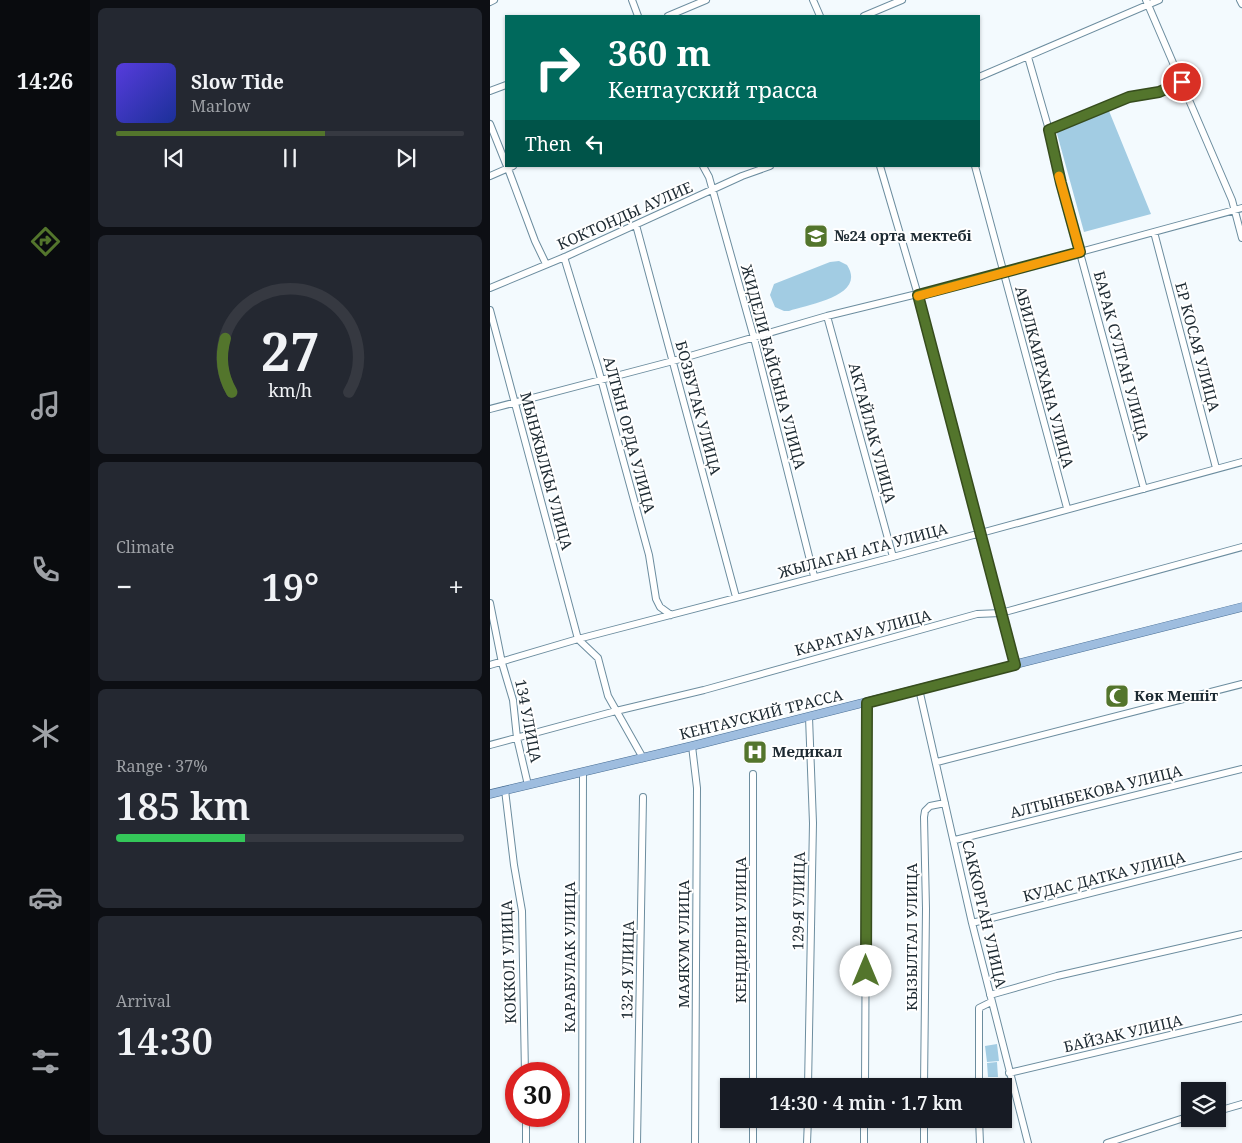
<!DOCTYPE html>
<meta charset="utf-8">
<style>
body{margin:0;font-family:"Noto Serif",serif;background:#242831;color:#f1f3f6;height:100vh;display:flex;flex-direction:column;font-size:19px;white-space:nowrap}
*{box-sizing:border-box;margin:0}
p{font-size:16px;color:#9ea1a6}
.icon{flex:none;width:28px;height:28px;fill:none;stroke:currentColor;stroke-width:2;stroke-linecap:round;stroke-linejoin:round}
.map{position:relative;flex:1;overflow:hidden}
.side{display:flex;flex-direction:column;gap:8px;padding:8px;background:#0d0f14;width:400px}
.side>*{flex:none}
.guide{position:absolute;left:15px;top:15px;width:475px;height:152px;border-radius:0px;box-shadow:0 1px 4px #0004;background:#00695c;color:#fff;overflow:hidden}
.buttons{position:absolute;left:691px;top:1082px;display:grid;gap:10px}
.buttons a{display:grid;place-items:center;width:45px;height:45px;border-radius:0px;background:#171b24;box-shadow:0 1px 4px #0004;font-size:25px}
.speed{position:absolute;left:15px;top:1062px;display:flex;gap:10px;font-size:25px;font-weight:700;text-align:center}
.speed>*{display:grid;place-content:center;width:65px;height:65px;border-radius:50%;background:#171b24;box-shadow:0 1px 4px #0004;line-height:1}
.speed .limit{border:8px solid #d22;background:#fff;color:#111}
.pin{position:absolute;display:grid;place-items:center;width:42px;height:42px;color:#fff;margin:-21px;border:2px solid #fff;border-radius:50%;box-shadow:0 1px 5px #0007}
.me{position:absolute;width:55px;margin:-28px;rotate:0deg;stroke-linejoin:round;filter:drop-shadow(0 0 4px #0008)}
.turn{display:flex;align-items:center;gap:18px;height:105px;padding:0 20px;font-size:22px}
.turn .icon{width:65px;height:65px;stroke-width:2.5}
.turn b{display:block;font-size:35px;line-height:42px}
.then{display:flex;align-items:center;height:48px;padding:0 20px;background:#0003;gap:10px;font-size:19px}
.big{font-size:38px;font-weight:600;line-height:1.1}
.side .tile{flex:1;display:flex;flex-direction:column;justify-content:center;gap:8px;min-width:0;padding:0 18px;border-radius:8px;background:#242831}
.side .dial{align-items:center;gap:0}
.dial svg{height:130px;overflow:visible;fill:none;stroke:#363941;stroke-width:7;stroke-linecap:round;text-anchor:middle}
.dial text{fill:#f1f3f6;stroke:none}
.song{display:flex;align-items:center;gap:15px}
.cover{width:60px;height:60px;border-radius:8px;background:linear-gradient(135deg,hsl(250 70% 55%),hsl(230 70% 35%))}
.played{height:5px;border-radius:2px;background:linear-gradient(90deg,#53752c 60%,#363941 60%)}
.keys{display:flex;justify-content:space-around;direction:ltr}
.heat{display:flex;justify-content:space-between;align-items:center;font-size:28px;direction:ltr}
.charge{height:8px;border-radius:4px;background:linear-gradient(90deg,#34c759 37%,#363941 0)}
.trip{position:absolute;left:230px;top:1078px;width:292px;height:50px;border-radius:0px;background:#171b24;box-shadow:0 1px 4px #0004;font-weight:600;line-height:50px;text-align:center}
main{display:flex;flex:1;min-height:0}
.menu{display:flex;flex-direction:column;width:90px;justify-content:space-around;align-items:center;background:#090b0e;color:#9ea1a6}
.menu .icon{width:35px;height:35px}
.menu .active{color:#53752c}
.menu b{font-size:22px;color:#f1f3f6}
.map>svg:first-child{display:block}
.green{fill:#a2cce3}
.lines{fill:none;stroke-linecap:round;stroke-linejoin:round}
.minor-casing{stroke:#6c8d9f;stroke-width:8}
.major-casing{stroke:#476d94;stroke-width:9}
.minor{stroke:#fff;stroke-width:6}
.major{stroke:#9ebddf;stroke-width:8}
.route-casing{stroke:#364c1d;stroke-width:12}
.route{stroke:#53752c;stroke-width:9}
.slow{stroke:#f59e0b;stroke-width:9}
.labels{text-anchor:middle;stroke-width:4;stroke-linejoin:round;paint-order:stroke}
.street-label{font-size:15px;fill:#1d2a32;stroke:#fff}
.poi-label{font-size:15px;font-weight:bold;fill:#1d2a32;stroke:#fff;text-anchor:start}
</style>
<main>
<nav class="menu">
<b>14:26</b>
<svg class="icon active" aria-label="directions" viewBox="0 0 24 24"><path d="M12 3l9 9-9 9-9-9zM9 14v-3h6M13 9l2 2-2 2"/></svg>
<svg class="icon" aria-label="music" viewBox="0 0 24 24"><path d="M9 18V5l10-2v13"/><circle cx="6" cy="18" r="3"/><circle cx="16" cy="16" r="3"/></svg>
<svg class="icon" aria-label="phone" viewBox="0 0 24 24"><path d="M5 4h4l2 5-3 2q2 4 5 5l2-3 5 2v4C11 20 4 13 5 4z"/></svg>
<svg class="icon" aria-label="climate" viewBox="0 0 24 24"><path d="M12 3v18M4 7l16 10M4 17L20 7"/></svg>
<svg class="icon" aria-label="car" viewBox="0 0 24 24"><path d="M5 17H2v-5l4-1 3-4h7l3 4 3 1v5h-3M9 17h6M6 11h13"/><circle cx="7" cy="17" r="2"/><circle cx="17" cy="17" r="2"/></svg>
<svg class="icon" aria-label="filters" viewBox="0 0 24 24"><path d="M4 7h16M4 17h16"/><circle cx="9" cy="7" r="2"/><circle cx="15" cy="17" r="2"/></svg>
</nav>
<section class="side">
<div class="tile">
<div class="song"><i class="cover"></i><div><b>Slow Tide</b><p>Marlow</p></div></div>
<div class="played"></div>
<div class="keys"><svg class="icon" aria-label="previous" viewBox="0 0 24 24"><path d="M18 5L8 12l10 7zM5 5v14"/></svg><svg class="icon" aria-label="pause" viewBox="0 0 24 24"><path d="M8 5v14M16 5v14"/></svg><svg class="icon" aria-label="next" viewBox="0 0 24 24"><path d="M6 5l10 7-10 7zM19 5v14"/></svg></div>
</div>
<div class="tile dial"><svg viewBox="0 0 100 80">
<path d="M14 69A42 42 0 1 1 86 69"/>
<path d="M14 69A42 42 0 0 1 10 36" stroke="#53752c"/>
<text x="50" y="56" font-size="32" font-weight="700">27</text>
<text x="50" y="72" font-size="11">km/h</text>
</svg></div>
<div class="tile"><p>Climate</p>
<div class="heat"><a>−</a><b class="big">19°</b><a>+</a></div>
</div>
<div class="tile"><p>Range · 37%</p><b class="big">185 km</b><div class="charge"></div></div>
<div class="tile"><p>Arrival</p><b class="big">14:30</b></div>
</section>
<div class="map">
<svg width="752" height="1143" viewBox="0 0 752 1143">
<rect width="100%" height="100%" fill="#f3fafe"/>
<path class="green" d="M619,111L661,214L594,232L566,130Z
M349,261L357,265C377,296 319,304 299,311H294L285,307L280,295L284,284L340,262Z
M507,1044L509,1061L497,1062L495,1046Z
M507,1062L508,1077H498L497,1063Z"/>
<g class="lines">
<g class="minor-casing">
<path id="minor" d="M142,0L148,16
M323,0L330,16
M656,0L742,200L752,238
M750,0L752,4
M0,2L4,0
M178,16L216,0
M374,16L412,0
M538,57L559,130L571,183L654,489
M489,77L669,0
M0,91L16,85
M0,124L16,164
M559,130L639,97L669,92L692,82
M17,166L45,241L56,264
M213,166L219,177L264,338L324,576
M390,166L428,295L525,665
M485,166L577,508
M0,176L23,166
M146,225L246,597
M664,232L726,468
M74,257L108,368L159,555L166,599L170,607L181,615
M0,288L77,256L252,176L280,166
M0,310L88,639L108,658L118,696L153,758
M337,316L403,557
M0,409L183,361L337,316L513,273L752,208
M0,603L12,663L23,700L27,738L38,785
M0,665L88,639L403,557L752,462
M429,689L482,923L538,1143
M0,745L126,711L214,690L487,614L511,613L752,547
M202,746L207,788L205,1143
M447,762L752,684
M15,790L24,865L32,911L35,1074
M465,840L752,769
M482,923L752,855
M500,995L567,976L752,934
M519,1073L752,1018
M263,1086V774
M318,1086L323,823L319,717
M375,1086L377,703
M434,1086L436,909L434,817L435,811L440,806L455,803
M489,1086V1008L501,1002
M728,1111L752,1104
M36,1116V1143
M489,1119L490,1143
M92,1143L93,772
M147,1143L153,797
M263,1143V1119
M317,1143L318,1119
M374,1143V1119
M434,1143V1119
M617,1143L700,1116"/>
</g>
<g class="major-casing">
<path id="major" d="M0,794L202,746L752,607"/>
</g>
<use href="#minor" class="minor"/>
<use href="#major" class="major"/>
</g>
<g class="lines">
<g class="route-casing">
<path id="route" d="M376,971L377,703L525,665L428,295L590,252L571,183L559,130L639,97L669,92L692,82"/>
</g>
<use href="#route" class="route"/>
<path class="slow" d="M428,296L590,252L569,176"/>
</g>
<defs>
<g id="school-square" transform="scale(1.25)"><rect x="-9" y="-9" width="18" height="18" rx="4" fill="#53752c" stroke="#fff"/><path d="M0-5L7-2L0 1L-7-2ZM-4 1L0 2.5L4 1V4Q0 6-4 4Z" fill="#fff"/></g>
<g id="mosque-square" transform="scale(1.25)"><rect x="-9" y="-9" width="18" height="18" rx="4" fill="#53752c" stroke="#fff"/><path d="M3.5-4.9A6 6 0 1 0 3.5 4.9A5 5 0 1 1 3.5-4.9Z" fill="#fff"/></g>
<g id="hospital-square" transform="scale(1.25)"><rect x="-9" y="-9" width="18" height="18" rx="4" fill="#53752c" stroke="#fff"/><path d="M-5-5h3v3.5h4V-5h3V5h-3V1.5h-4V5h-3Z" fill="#fff"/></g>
</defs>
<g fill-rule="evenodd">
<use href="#school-square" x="326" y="236"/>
<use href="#mosque-square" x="627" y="696"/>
<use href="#hospital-square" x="265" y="752"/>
</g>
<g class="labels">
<g class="street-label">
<text transform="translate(135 216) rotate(-24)" y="5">КОКТОНДЫ АУЛИЕ</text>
<text transform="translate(707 347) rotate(75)" y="5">ЕР КОСАЯ УЛИЦА</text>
<text transform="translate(631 356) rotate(75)" y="5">БАРАК СУЛТАН УЛИЦА</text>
<text transform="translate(283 367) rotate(75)" y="5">ЖИДЕЛИ БАЙСЫНА УЛИЦА</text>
<text transform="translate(554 377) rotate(75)" y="5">АБИЛКАИРХАНА УЛИЦА</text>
<text transform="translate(208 408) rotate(75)" y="5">БОЗБУТАК УЛИЦА</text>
<text transform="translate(382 433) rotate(75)" y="5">АКТАЙЛАК УЛИЦА</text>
<text transform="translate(139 435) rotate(75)" y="5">АЛТЫН ОРДА УЛИЦА</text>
<text transform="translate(56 471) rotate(75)" y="5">МЫНЖЫЛКЫ УЛИЦА</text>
<text transform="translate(373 551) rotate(-15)" y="5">ЖЫЛАГАН АТА УЛИЦА</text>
<text transform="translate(373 633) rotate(-15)" y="5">КАРАТАУА УЛИЦА</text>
<text transform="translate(271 715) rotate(-14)" y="5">КЕНТАУСКИЙ ТРАССА</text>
<text transform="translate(38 721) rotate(79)" y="5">134 УЛИЦА</text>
<text transform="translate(606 792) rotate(-14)" y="5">АЛТЫНБЕКОВА УЛИЦА</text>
<text transform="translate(614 877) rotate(-14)" y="5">КУДАС ДАТКА УЛИЦА</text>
<text transform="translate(309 901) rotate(-89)" y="5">129-Я УЛИЦА</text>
<text transform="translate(494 914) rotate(77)" y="5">САККОРГАН УЛИЦА</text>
<text transform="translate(251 930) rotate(-90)" y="5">КЕНДИРЛИ УЛИЦА</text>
<text transform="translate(422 937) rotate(-90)" y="5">КЫЗЫЛТАЛ УЛИЦА</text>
<text transform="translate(194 944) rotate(-90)" y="5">МАЯКУМ УЛИЦА</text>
<text transform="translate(80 957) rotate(-90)" y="5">КАРАБУЛАК УЛИЦА</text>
<text transform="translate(19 962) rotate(-92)" y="5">КОККОЛ УЛИЦА</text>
<text transform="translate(138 970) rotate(-89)" y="5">132-Я УЛИЦА</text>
<text transform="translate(633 1034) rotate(-13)" y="5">БАЙЗАК УЛИЦА</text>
</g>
<g class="poi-label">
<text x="344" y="241">№24 орта мектебі</text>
<text x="644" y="701">Көк Мешіт</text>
<text x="282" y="757">Медикал</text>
</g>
</g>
</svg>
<div class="buttons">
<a><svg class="icon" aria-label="layers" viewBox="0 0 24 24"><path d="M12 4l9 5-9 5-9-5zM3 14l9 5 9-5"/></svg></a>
</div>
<div class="speed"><div class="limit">30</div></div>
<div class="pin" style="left:692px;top:82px;background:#d93025"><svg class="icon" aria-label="arrive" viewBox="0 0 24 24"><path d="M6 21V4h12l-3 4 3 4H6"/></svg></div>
<svg class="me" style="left:376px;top:971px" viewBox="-20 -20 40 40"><circle r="19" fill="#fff"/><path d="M0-13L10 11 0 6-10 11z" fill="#53752c"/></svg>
<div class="trip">14:30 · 4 min · 1.7 km</div>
<div class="guide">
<div class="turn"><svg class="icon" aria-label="right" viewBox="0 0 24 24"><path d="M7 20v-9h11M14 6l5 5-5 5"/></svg><div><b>360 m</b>Кентауский трасса</div></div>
<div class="then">Then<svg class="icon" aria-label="left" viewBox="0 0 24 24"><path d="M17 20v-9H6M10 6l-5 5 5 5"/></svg></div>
</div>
</div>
</main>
